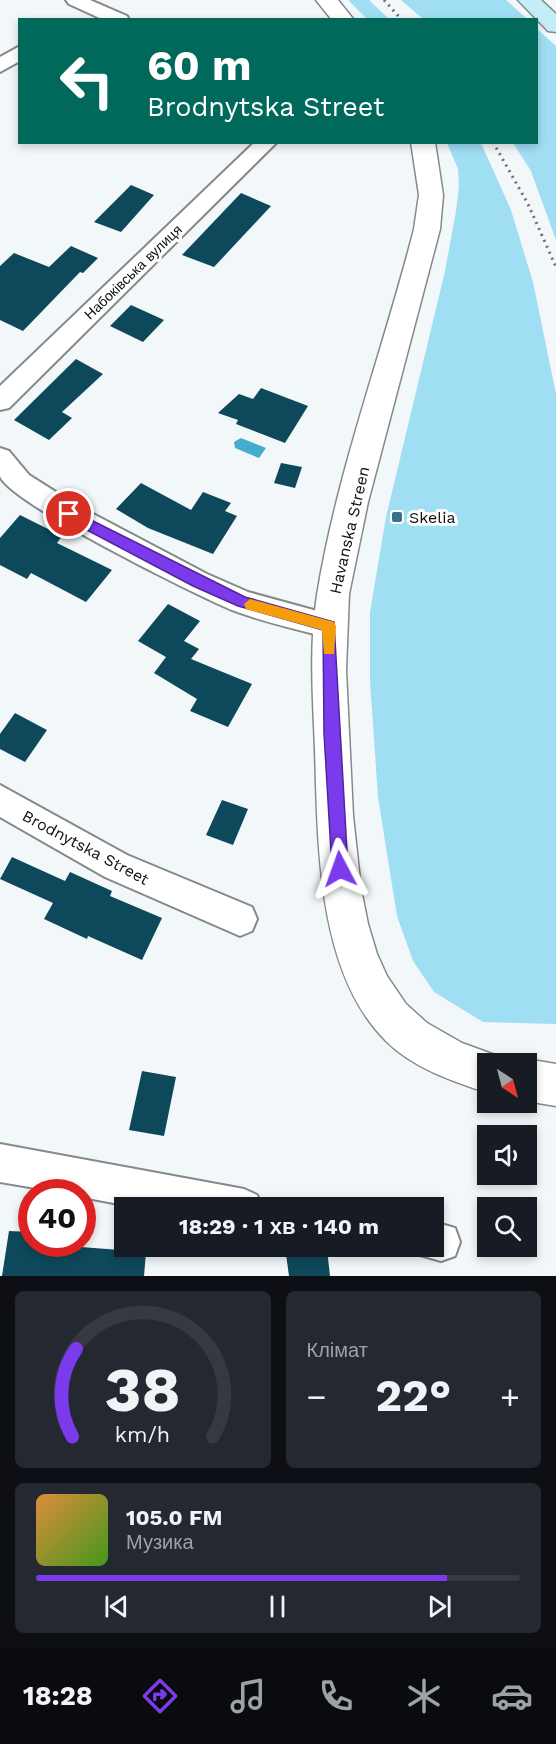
<!DOCTYPE html>
<html lang="uk">
<meta charset="utf-8">
<style>
body{margin:0;font-family:"Work Sans",sans-serif;background:#242831;color:#f1f3f6;height:100vh;display:flex;flex-direction:column;font-size:22px;white-space:nowrap}
*{box-sizing:border-box;margin:0}
p{font-size:20px;color:#9ea1a6}
.icon{flex:none;width:33px;height:33px;fill:none;stroke:currentColor;stroke-width:2;stroke-linecap:round;stroke-linejoin:round}
.map{position:relative;height:1276px;overflow:hidden}
.panel{display:flex;flex-direction:column;gap:15px;padding:15px;background:#0d0f14;flex:1}
.panel>*{flex:none}
.top-card{position:absolute;left:18px;top:18px;width:520px;height:126px;border-radius:0px;box-shadow:0 3px 9px #0003;background:#00695c;color:#fff;overflow:hidden}
.needle{width:39px;rotate:144deg}
.tools{position:absolute;left:477px;top:1053px;display:grid;gap:12px}
.tools a{display:grid;place-items:center;width:60px;height:60px;border-radius:0px;background:#171b24;box-shadow:0 3px 9px #0003;font-size:30px}
.speed{position:absolute;left:18px;top:1179px;display:flex;gap:12px;font-size:30px;font-weight:700;text-align:center}
.speed>*{display:grid;place-content:center;width:78px;height:78px;border-radius:50%;background:#171b24;box-shadow:0 3px 9px #0003;line-height:1}
.speed .limit{border:9px solid #d22;background:#fff;color:#111}
.pin{position:absolute;display:grid;place-items:center;width:51px;height:51px;color:#fff;margin:-26px;border:3px solid #fff;border-radius:50%;box-shadow:0 2px 6px #0007}
.me{position:absolute;width:66px;margin:-33px;rotate:356deg;stroke-linejoin:round;filter:drop-shadow(0 0 4px #0008)}
.turn{display:flex;align-items:center;gap:21px;height:126px;padding:0 30px;font-size:27px}
.turn .icon{width:78px;height:78px;stroke-width:2.5}
.turn b{display:block;font-size:42px;line-height:51px}
.big{font-size:45px;font-weight:700;line-height:1.1}
.panel .card{flex:1;display:flex;flex-direction:column;justify-content:center;gap:9px;min-width:0;padding:0 21px;border-radius:9px;background:#242831}
.panel .dial{align-items:center;gap:0}
.dial svg{height:156px;overflow:visible;fill:none;stroke:#363941;stroke-width:7;stroke-linecap:round;text-anchor:middle}
.dial text{fill:#f1f3f6;stroke:none}
.song{display:flex;align-items:center;gap:18px}
.cover{width:72px;height:72px;border-radius:9px;background:linear-gradient(135deg,hsl(30 70% 55%),hsl(100 70% 35%))}
.played{height:6px;border-radius:3px;background:linear-gradient(90deg,#7c3aed 85%,#363941 85%)}
.keys{display:flex;justify-content:space-around;direction:ltr}
.heat{display:flex;justify-content:space-between;align-items:center;font-size:33px;direction:ltr}
.panel .tiles{flex:1;display:grid;gap:15px;grid-template-columns:1fr 1fr}
.card:last-child{grid-column:span 2}
.trip{position:absolute;left:114px;top:1197px;width:330px;height:60px;border-radius:0px;background:#171b24;box-shadow:0 3px 9px #0003;font-weight:700;line-height:60px;text-align:center}
.tabs{display:flex;height:96px;justify-content:space-around;align-items:center;background:#090b0e;color:#9ea1a6}
.tabs .icon{width:42px;height:42px}
.tabs .on{color:#7c3aed}
.tabs b{font-size:27px;color:#f1f3f6}
.map>svg:first-child{display:block}
.green{fill:#a0def4}
.water{fill:#43adce}
.building{fill:#0d495a}
.lines{fill:none;stroke-linecap:round;stroke-linejoin:round}
.minor-casing{stroke:#85898a;stroke-width:4}
.tertiary-casing{stroke:#85898a;stroke-width:3}
.secondary-casing{stroke:#85898a;stroke-width:3}
.minor{fill:#fff;fill-rule:evenodd}
.tertiary{fill:#fff;fill-rule:evenodd}
.secondary{fill:#c2edf9;fill-rule:evenodd}
.rail{stroke:#6d7071;stroke-width:3;stroke-dasharray:2 4.5;stroke-linecap:butt}
.route{fill:#7c3aed;stroke:#51269a;stroke-width:1.5}
.slow{fill:#f59e0b}
.poi-dot{fill:#347388;stroke:#fff;stroke-width:2}
.labels{text-anchor:middle;stroke-width:6;stroke-linejoin:round;paint-order:stroke}
.far-street-label{font-size:14px;fill:#0d0f0f;stroke:#fff}
.poi-label{font-size:16px;fill:#0d0f0f;stroke:#fff;text-anchor:start}
.street-label{font-size:16px;fill:#0d0f0f;stroke:#fff}
</style>
<div class="map">
<svg width="556" height="1276" viewBox="0 0 556 1276">
<rect width="100%" height="100%" fill="#f2f7f9"/>
<path class="green" d="M348,0H369L389,19H367Z
M401,0H506L527,19H423Z
M537,29L556,46V240L531,171L513,143L537,142Z
M447,143H481L511,210L533,282L556,394V1024L483,1022L434,992L413,961L397,916L378,797L370,681V612L386,517L445,271L456,211L459,187L458,169Z"/>
<path class="water" d="M241,438L266,448L259,458L235,448L234,442Z"/>
<path class="building" d="M131,185L154,195L121,232L94,222Z
M241,193L271,206L214,267L182,255Z
M71,246L98,258L83,273L80,272L23,331L0,320V266L14,253L49,267Z
M131,305L164,320L143,342L110,326Z
M76,359L103,374L62,412L72,418L49,440L14,420Z
M261,388L308,406L285,443L236,424L238,420L218,413L239,394L253,399Z
M281,463L302,467L295,488L274,483Z
M141,483L191,510L203,492L231,503L225,511L237,516L213,554L148,528L116,509Z
M20,515L62,536L57,543L112,570L86,602L31,573L27,579L0,565V538Z
M168,604L200,621L184,641L199,649L191,659L252,684L228,727L190,711L197,699L154,673L166,657L138,641Z
M15,713L47,730L25,762L0,749V734Z
M222,800L248,809L233,845L206,835Z
M12,857L65,881L70,872L112,891L110,896L162,918L142,960L88,936L87,939L44,919L53,903L0,879Z
M142,1071L176,1077L164,1136L129,1130Z
M9,1231L32,1232V1244H81V1247L146,1252L144,1276H2Z
M327,1249L330,1276H289L286,1254Z"/>
<g class="lines">
<g class="minor-casing">
<path id="minor" d="M66,0H90L127,16L129,20H104L69,4Z
M20,46V61L0,72V57Z
M255,142H277L9,408L0,410V386Z
M0,448L9,451L29,475L78,506L207,574L248,592L339,617L343,626L339,635L329,638C297,629 263,622 232,610C198,596 8,502 0,476C0,468 0,456 0,448Z
M0,785L127,855L252,907L257,919L252,931L240,936L105,877L0,817Z
M0,1144L244,1189L257,1195L263,1208H140L82,1197V1192H59L0,1182Z
M434,1222L455,1228L460,1242L455,1256L441,1261L420,1255L417,1246H434Z"/>
</g>
<g class="tertiary-casing">
<path id="tertiary" d="M316,0H338L354,20H332Z
M411,142H435L443,195L440,229L368,502L349,594L346,670L353,816L361,889L368,924L377,954L387,976L406,1004L427,1023L462,1043L503,1058L505,1064H488V1093C452,1081 413,1068 386,1041C316,971 318,841 315,749C313,698 309,646 317,595C337,471 383,351 414,229L419,195Z
M526,1059L556,1064V1106L526,1101V1064H516Z"/>
</g>
<g class="secondary-casing">
<path id="secondary" d="M518,0H541L556,14V32L548,31Z"/>
</g>
<use href="#minor" class="minor"/>
<use href="#tertiary" class="tertiary"/>
<use href="#secondary" class="secondary"/>
<path class="rail" d="M384,0L402,20
M493,142L528,204L556,267"/>
</g>
<path class="route" d="M69,509L245,597L334,622L348,869L346,874L340,877L335,874L332,869L324,733L323,630L238,606L193,586L64,518L62,514Z"/>
<path class="slow" d="M250,599L334,622L336,626L334,654H324L322,630L246,609L244,604Z"/>
<rect class="poi-dot" x="391" y="511" width="12" height="12" rx="3"/>
<g class="labels">
<g class="far-street-label">
<text transform="translate(133 272) rotate(-44)" y="5">Набоківська вулиця</text>
</g>
<g class="poi-label">
<text x="409" y="523">Skelia</text>
</g>
<g class="street-label">
<text transform="translate(349 530) rotate(-77)" y="6">Havanska Streen</text>
<text transform="translate(86 847) rotate(28)" y="6">Brodnytska Street</text>
</g>
</g>
</svg>
<div class="tools">
<a><svg class="needle" viewBox="-14 -14 28 28"><path d="M0-13l5 13h-10z" fill="#e53935"/><path d="M0 13l5-13h-10z" fill="#9ea1a6"/></svg></a>
<a><svg class="icon" aria-label="sound" viewBox="0 0 24 24"><path d="M4 9h4l5-4v14l-5-4H4zM17 9q2 3 0 6"/></svg></a>
<a><svg class="icon" aria-label="search" viewBox="0 0 24 24"><circle cx="10" cy="10" r="6"/><path d="M15 15l6 6"/></svg></a>
</div>
<div class="speed"><div class="limit">40</div></div>
<div class="pin" style="left:69px;top:514px;background:#d93025"><svg class="icon" aria-label="arrive" viewBox="0 0 24 24"><path d="M6 21V4h12l-3 4 3 4H6"/></svg></div>
<svg class="me" style="left:340px;top:869px" viewBox="-20 -20 40 40"><path d="M0-17L14 15 0 8-14 15z" fill="#7c3aed" stroke="#fff" stroke-width="4"/></svg>
<div class="trip">18:29 · 1 хв · 140 m</div>
<div class="top-card">
<div class="turn"><svg class="icon" aria-label="left" viewBox="0 0 24 24"><path d="M17 20v-9H6M10 6l-5 5 5 5"/></svg><div><b>60 m</b>Brodnytska Street</div></div>
</div>
</div>
<section class="panel">
<div class="tiles">
<div class="card dial"><svg viewBox="0 0 100 80">
<path d="M14 69A42 42 0 1 1 86 69"/>
<path d="M14 69A42 42 0 0 1 16 24" stroke="#7c3aed"/>
<text x="50" y="56" font-size="32" font-weight="700">38</text>
<text x="50" y="72" font-size="11">km/h</text>
</svg></div>
<div class="card"><p>Клімат</p>
<div class="heat"><a>−</a><b class="big">22°</b><a>+</a></div>
</div>
<div class="card">
<div class="song"><i class="cover"></i><div><b>105.0 FM</b><p>Музика</p></div></div>
<div class="played"></div>
<div class="keys"><svg class="icon" aria-label="previous" viewBox="0 0 24 24"><path d="M18 5L8 12l10 7zM5 5v14"/></svg><svg class="icon" aria-label="pause" viewBox="0 0 24 24"><path d="M8 5v14M16 5v14"/></svg><svg class="icon" aria-label="next" viewBox="0 0 24 24"><path d="M6 5l10 7-10 7zM19 5v14"/></svg></div>
</div>
</div>
</section>
<nav class="tabs">
<b>18:28</b>
<svg class="icon on" aria-label="directions" viewBox="0 0 24 24"><path d="M12 3l9 9-9 9-9-9zM9 14v-3h6M13 9l2 2-2 2"/></svg>
<svg class="icon" aria-label="music" viewBox="0 0 24 24"><path d="M9 18V5l10-2v13"/><circle cx="6" cy="18" r="3"/><circle cx="16" cy="16" r="3"/></svg>
<svg class="icon" aria-label="phone" viewBox="0 0 24 24"><path d="M5 4h4l2 5-3 2q2 4 5 5l2-3 5 2v4C11 20 4 13 5 4z"/></svg>
<svg class="icon" aria-label="climate" viewBox="0 0 24 24"><path d="M12 3v18M4 7l16 10M4 17L20 7"/></svg>
<svg class="icon" aria-label="car" viewBox="0 0 24 24"><path d="M5 17H2v-5l4-1 3-4h7l3 4 3 1v5h-3M9 17h6M6 11h13"/><circle cx="7" cy="17" r="2"/><circle cx="17" cy="17" r="2"/></svg>
</nav>
